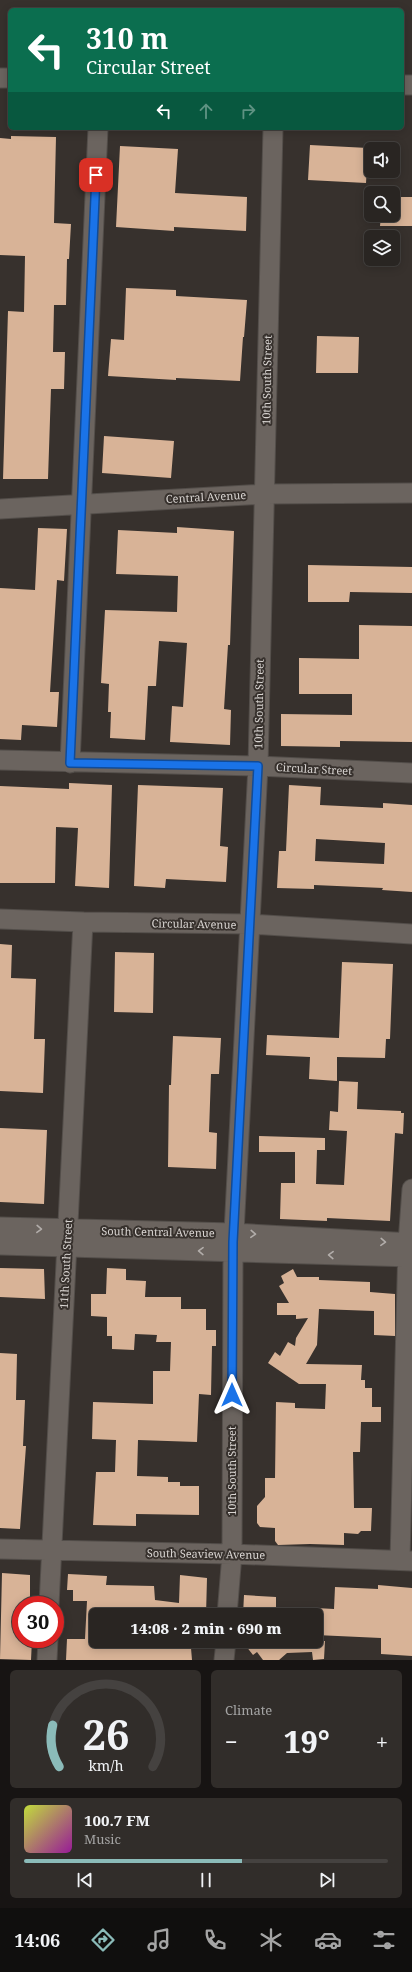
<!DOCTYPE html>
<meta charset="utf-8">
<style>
body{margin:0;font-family:"Noto Serif",serif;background:#312d2a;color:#f1f3f6;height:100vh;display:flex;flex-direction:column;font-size:15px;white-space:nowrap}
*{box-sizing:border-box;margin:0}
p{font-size:13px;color:#a5a5a5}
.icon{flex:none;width:22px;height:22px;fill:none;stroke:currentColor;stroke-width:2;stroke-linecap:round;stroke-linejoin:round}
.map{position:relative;height:1660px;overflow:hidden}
.drawer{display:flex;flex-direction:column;gap:10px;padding:10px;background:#171413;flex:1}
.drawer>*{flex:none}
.banner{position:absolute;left:8px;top:8px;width:396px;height:122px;border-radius:6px;box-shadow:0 2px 10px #0003,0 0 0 1px #454240;background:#0b6e4f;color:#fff;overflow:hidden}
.fabs{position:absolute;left:364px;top:142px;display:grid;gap:8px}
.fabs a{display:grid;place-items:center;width:36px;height:36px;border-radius:6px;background:#292522;box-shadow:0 2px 10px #0003,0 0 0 1px #454240;font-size:20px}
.speed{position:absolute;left:12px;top:1596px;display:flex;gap:8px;font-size:20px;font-weight:700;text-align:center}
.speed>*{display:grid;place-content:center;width:52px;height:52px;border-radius:50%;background:#292522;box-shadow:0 2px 10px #0003,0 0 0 1px #454240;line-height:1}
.speed .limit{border:6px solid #d22;background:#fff;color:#111}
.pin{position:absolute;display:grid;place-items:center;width:34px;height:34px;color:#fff;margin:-17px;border-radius:8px;box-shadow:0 2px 6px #0006}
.me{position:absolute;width:44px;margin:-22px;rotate:0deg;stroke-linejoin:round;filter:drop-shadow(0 0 3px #0008)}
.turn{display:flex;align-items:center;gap:14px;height:84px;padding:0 12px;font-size:18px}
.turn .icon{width:52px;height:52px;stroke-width:2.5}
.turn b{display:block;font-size:28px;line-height:34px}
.lanes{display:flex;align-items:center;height:38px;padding:0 12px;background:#0003;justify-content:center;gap:20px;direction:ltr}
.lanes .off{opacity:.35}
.big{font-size:30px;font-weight:800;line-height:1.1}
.drawer .tile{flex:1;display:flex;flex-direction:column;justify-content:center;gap:6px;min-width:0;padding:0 14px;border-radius:6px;background:#312d2a}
.drawer .dial{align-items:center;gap:0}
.dial svg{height:104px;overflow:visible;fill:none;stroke:#454240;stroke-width:7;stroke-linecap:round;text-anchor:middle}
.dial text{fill:#f1f3f6;stroke:none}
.song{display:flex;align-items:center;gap:12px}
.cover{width:48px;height:48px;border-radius:6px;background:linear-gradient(135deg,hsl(70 70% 55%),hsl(300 70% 35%))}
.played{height:4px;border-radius:2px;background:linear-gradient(90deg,#8bbbb9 60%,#454240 60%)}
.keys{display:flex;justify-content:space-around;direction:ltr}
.heat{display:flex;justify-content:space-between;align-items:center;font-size:22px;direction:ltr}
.drawer .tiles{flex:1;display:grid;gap:10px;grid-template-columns:1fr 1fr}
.tile:last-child{grid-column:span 2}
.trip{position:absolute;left:89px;top:1608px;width:234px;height:40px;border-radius:6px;background:#292522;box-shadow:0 2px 10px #0003,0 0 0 1px #454240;font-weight:800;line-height:40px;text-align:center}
.tab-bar{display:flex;height:64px;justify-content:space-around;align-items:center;background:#100f0e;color:#a5a5a5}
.tab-bar .icon{width:28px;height:28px}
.tab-bar .on{color:#8bbbb9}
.tab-bar b{font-size:18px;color:#f1f3f6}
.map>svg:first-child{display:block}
.building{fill:#d8b397;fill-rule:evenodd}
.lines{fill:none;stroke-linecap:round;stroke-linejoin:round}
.minor-casing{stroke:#534e4a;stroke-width:21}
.minor{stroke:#6b645f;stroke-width:19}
.oneway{stroke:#b2adaa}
.route-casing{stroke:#114b97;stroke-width:10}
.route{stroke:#1a73e8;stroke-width:7}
.labels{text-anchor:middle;stroke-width:4;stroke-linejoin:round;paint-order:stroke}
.street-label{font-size:11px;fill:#d9d5d2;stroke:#37312d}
</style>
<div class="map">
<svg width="412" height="1660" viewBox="0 0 412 1660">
<rect width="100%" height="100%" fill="#37312d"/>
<path class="building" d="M11,136L56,137L54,223L71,224L69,259H67L66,305H54L53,352H65L64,389H51L48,479H3L8,311L24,312L25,256L0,255V138L11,139Z
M310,145L368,148L366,183L308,180Z
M120,146L178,149L175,193L247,197L246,231L174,227V231L116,227Z
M393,197H412V226H380L381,215H393Z
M126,288L176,290V296L247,300L244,337H243L240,381L176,378V380L108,376L111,339L124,340Z
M317,336L359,337L358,373H316Z
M104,436L174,441L171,478L102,473Z
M177,527L234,531L230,645H228L224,709L231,710L230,745L170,742L172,706L183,707L187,643L159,641L156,686H148L145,740L110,738L111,712H108L109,684L101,683L105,610L177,612L178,576L116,574L118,530L177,533Z
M38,528L67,529L64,581L57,580L50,692H59L57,727L22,725L21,740L0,739V588L35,590Z
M308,565L412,567V593L350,592L349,602H308Z
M359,625L412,626V742L340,741V747L281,746V714L352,715V694H299V658L359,659Z
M69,783L112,785L109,888L75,886L78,828L56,827L55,883H0V786L69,789Z
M138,785L223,788L220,846L228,847L226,882L166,879L165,888L134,886Z
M289,785L321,787L320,805L383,808V803L412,805V892L382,890L383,888L314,885V889L277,888L279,851H286ZM316,839L385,843L384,864L315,861Z
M0,944L12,945L11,978L36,979L34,1039H45L43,1093L0,1091Z
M115,952L154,953L153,1013L114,1012Z
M342,962L393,964L390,1039H386L385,1058L337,1057V1081L309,1079L310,1057L266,1055L267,1035L339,1038Z
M173,1036L221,1038L219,1074H211L209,1132L217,1133L216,1169L168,1167L169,1085H171Z
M339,1081L358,1082L357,1109L401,1111V1113H404L403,1134L395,1133L390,1221L327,1218V1221L280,1219L281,1183H295V1152H259V1136L325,1138V1150H317L316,1184L344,1185L347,1131L329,1130L330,1111L338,1112Z
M0,1128L47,1130L44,1204L0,1202Z
M0,1268L44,1269L45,1299L0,1297Z
M107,1268L126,1269V1280L146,1281L145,1297H181V1309H206V1330H216V1346H212L211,1395L199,1394L197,1442L138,1440L137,1476L168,1477V1482H180V1486H199V1515L136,1514V1526L93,1525L96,1472H115L116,1440L92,1439L93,1402L153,1404V1371H170L171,1342H156L157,1335L135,1334L134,1350L112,1349V1336H107V1317L91,1316V1294H106Z
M293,1269L297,1277H319V1280L370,1282V1292L395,1294V1336L374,1335V1311L319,1309L317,1345L306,1364L362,1365L361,1380H365V1388H372V1407H381V1422H361L360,1452H353L354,1508H372L371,1531H361L358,1534L344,1533V1545L310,1544L278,1545L275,1541V1528L260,1527L257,1523V1506L265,1497V1478H275L276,1402L295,1403V1408L325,1409L326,1384H299L268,1363L275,1352L280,1356L288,1342L295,1346L296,1338L308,1318L296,1319V1315H277V1303H289L279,1286L284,1283L281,1276Z
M0,1353L17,1354L16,1400H25L23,1446H26L20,1529L0,1528Z
M2,1573L30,1575V1605H21V1640H32L31,1660L0,1659Z
M68,1574L107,1576L106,1585L154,1586L155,1600L179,1603L180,1575L207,1578L206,1615H96V1641H118V1644H125V1646L191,1648L192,1660H66L67,1639H85L87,1601H73V1590H67Z
M378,1585L412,1588V1656L381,1654V1638L316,1635V1608L334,1609L335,1587L378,1589Z
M244,1595L276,1597V1615H243Z
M242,1641H325L324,1659L313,1660L312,1652L287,1653L279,1660H263L257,1652L253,1655Z"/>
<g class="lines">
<g class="minor-casing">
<path id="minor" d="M0,78H10
M402,85H412
M0,509L265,494L412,493
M0,760L258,766L412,773
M70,763L98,128
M0,919L83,922L251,924L412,934
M0,1227L233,1233L412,1243
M0,1245L412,1257
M0,1549L232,1554L412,1561
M400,1560L408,1243L412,1189
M49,1605L83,922
M227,1615L232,1554L233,1252L258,766L273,128
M47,1660L48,1639
M224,1660L226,1641"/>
</g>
<use href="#minor" class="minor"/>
</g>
<defs><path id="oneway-chevron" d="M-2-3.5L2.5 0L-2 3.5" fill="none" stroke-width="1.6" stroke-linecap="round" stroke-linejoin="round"/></defs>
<g class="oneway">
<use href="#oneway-chevron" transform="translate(39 1229) rotate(2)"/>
<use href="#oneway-chevron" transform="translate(253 1234) rotate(3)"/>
<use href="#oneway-chevron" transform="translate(383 1242) rotate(3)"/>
<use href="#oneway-chevron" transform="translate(201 1251) rotate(-179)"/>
<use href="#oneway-chevron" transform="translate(331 1255) rotate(-178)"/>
</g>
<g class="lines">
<g class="route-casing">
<path id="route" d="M96,175L70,763L258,766L233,1242L232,1395"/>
</g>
<use href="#route" class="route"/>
</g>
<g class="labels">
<g class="street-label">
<text transform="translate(267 380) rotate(-89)" y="4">10th South Street</text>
<text transform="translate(206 497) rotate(-3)" y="4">Central Avenue</text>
<text transform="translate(259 704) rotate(-89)" y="4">10th South Street</text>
<text transform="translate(314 769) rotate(3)" y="4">Circular Street</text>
<text transform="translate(194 924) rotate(1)" y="4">Circular Avenue</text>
<text transform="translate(158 1232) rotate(1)" y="4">South Central Avenue</text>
<text transform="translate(66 1264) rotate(-87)" y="4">11th South Street</text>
<text transform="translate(232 1471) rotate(-90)" y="4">10th South Street</text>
<text transform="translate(206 1554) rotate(1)" y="4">South Seaview Avenue</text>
</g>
</g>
</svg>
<div class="fabs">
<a><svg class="icon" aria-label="sound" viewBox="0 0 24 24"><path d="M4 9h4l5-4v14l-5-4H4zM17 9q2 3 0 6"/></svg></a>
<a><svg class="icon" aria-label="search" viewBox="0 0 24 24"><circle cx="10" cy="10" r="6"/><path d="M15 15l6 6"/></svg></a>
<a><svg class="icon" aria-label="layers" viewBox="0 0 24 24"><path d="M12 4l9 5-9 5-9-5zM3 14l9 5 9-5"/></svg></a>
</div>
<div class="speed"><div class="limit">30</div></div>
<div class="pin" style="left:96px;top:175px;background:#d93025"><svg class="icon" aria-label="arrive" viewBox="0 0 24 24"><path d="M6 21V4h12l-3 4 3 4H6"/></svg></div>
<svg class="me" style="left:232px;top:1395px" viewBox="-20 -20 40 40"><path d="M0-17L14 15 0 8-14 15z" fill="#1a73e8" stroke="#fff" stroke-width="4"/></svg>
<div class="trip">14:08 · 2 min · 690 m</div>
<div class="banner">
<div class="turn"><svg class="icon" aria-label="left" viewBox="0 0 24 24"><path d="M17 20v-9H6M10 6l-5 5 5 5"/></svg><div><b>310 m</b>Circular Street</div></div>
<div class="lanes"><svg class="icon" aria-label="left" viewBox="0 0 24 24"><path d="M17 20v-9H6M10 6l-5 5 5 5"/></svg><svg class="icon off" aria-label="ahead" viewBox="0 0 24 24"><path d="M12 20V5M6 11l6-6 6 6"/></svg><svg class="icon off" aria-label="right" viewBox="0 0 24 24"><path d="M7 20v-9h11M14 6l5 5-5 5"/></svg></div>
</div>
</div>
<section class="drawer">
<div class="tiles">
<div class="tile dial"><svg viewBox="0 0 100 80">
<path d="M14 69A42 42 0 1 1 86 69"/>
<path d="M14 69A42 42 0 0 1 9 37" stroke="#8bbbb9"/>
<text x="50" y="56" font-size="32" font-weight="700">26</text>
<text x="50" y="72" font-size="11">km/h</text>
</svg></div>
<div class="tile"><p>Climate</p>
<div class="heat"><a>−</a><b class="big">19°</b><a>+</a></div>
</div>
<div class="tile">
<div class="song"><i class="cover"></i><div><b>100.7 FM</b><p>Music</p></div></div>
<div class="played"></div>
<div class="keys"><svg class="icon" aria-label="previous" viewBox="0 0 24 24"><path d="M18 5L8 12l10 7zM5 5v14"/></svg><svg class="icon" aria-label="pause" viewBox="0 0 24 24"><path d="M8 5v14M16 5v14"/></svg><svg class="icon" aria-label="next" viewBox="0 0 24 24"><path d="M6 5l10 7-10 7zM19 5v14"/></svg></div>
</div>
</div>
</section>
<nav class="tab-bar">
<b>14:06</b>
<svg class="icon on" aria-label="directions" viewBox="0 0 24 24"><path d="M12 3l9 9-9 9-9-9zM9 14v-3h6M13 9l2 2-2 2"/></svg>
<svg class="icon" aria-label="music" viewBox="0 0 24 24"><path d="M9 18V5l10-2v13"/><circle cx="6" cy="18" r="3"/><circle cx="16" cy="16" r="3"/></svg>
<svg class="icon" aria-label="phone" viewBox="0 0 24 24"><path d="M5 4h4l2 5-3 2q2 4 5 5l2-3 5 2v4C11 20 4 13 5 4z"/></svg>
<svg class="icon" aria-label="climate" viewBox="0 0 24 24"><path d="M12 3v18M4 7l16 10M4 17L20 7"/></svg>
<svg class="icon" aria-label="car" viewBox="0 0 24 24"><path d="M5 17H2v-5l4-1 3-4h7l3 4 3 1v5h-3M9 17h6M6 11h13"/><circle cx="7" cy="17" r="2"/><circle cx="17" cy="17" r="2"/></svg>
<svg class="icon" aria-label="filters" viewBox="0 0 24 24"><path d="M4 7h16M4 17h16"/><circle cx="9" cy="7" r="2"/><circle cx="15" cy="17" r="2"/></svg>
</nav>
